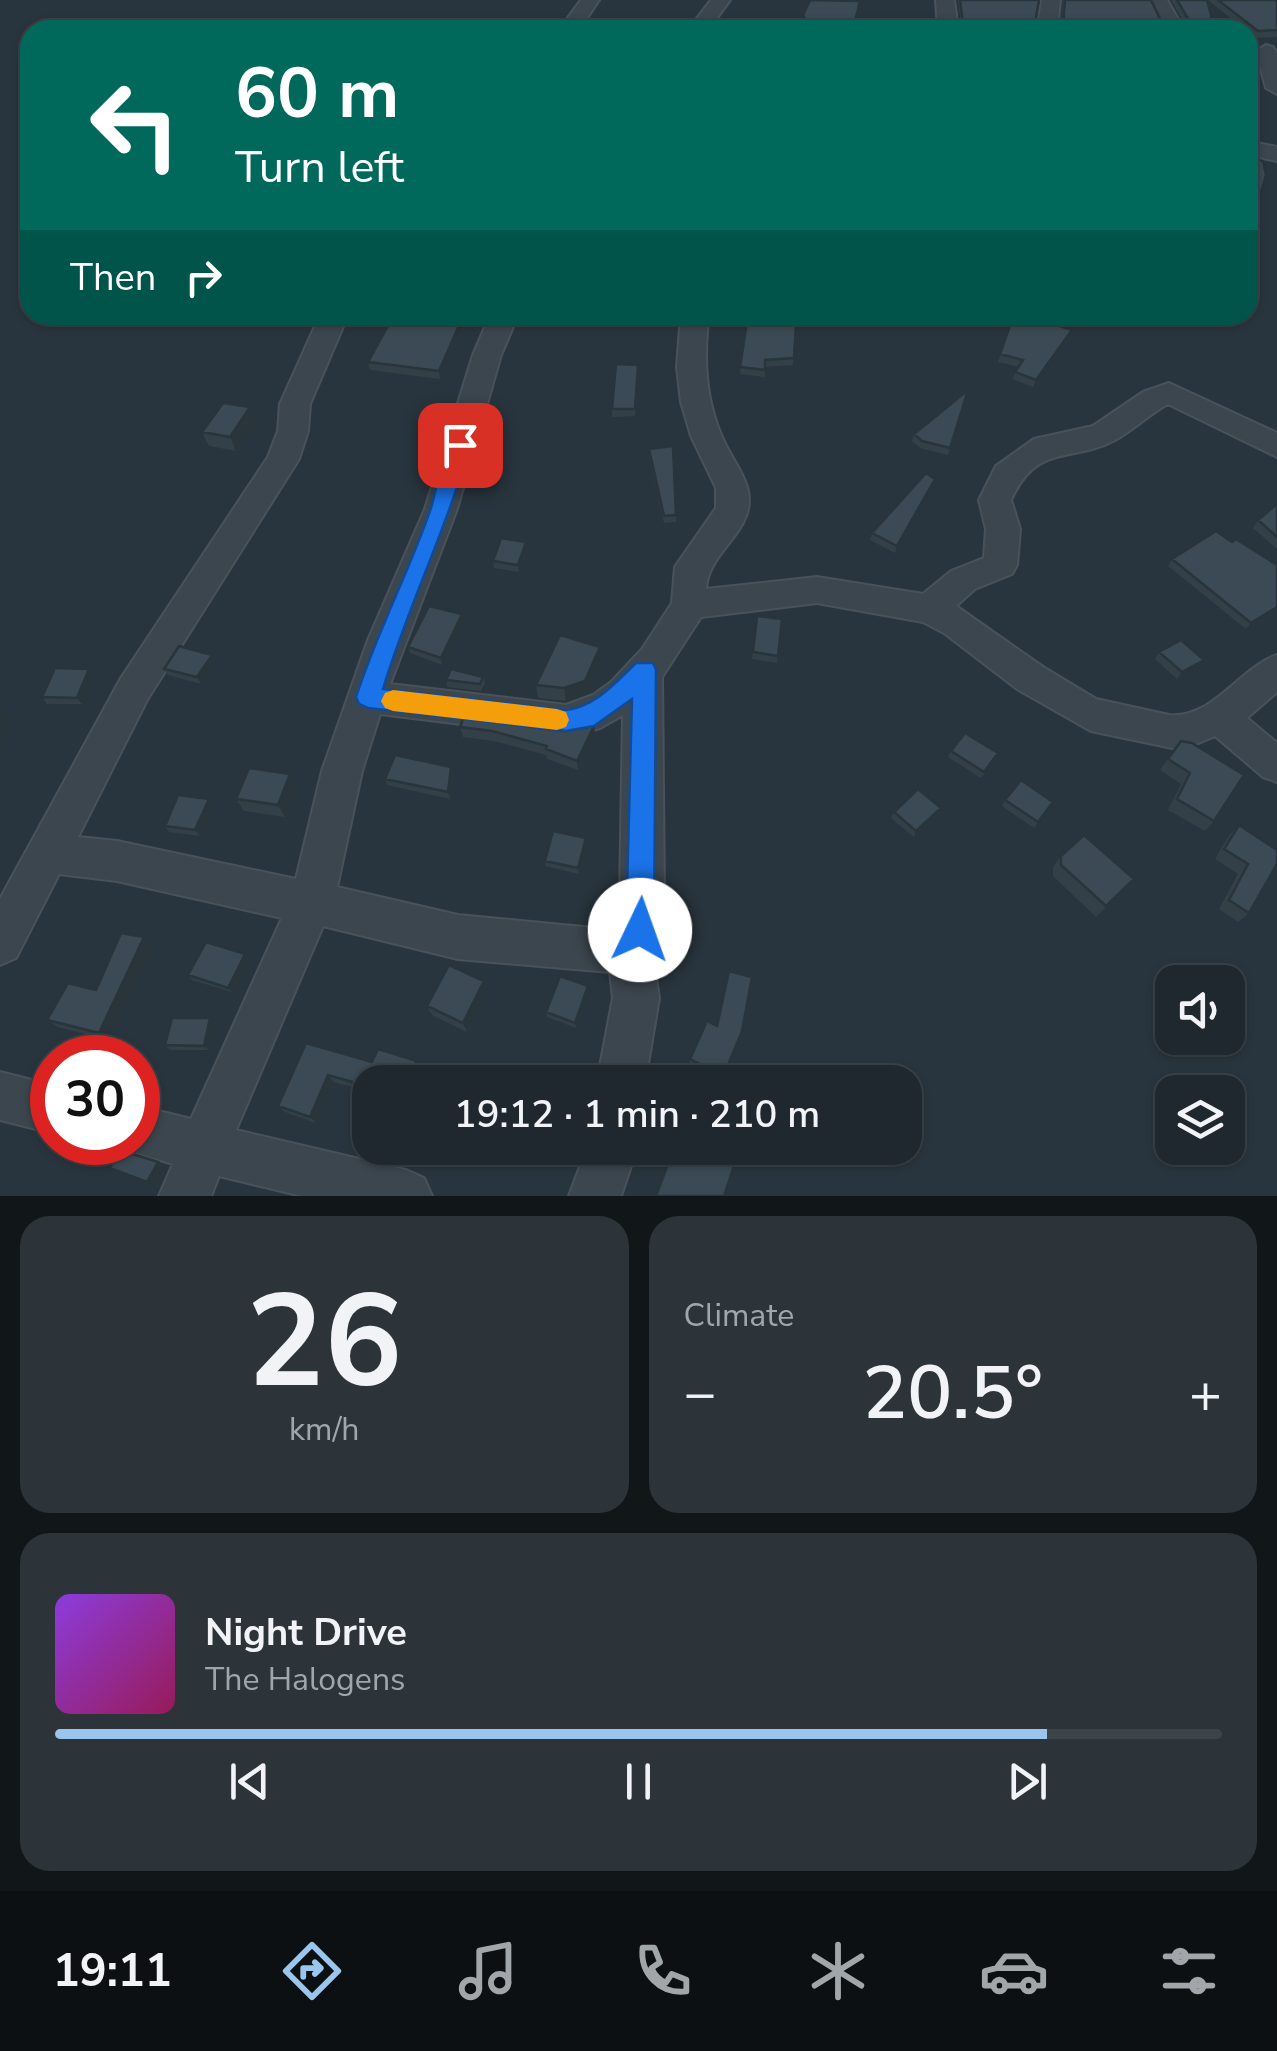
<!DOCTYPE html>
<meta charset="utf-8">
<style>
body{margin:0;font-family:"Nunito Sans",sans-serif;background:#2c343a;color:#f1f3f6;height:100vh;display:flex;flex-direction:column;font-size:38px;white-space:nowrap}
*{box-sizing:border-box;margin:0}
p{font-size:32px;color:#a1a6aa}
.icon{flex:none;width:55px;height:55px;fill:none;stroke:currentColor;stroke-width:2;stroke-linecap:round;stroke-linejoin:round}
.map{position:relative;height:1196px;overflow:hidden}
.side{display:flex;flex-direction:column;gap:20px;padding:20px;background:#111619;flex:1}
.side>*{flex:none}
.guide{position:absolute;left:20px;top:20px;width:1238px;height:305px;border-radius:30px;box-shadow:0 2px 8px #0004,0 0 0 2px #3c444a;background:#00695c;color:#fff;overflow:hidden}
.controls{position:absolute;left:1155px;top:965px;display:grid;gap:20px}
.controls a{display:grid;place-items:center;width:90px;height:90px;border-radius:20px;background:#1f282e;box-shadow:0 2px 8px #0004,0 0 0 2px #3c444a;font-size:50px}
.speed{position:absolute;left:30px;top:1035px;display:flex;gap:20px;font-size:50px;font-weight:700;text-align:center}
.speed>*{display:grid;place-content:center;width:130px;height:130px;border-radius:50%;background:#1f282e;box-shadow:0 2px 8px #0004,0 0 0 2px #3c444a;line-height:1}
.speed .limit{border:15px solid #d22;background:#fff;color:#111}
.pin{position:absolute;display:grid;place-items:center;width:85px;height:85px;color:#fff;margin:-42px;border-radius:20px;box-shadow:0 5px 15px #0006}
.me{position:absolute;width:110px;margin:-55px;rotate:3deg;stroke-linejoin:round;filter:drop-shadow(0 0 8px #0008)}
.turn{display:flex;align-items:center;gap:35px;height:210px;padding:0 50px;font-size:45px}
.turn .icon{width:130px;height:130px;stroke-width:2.5}
.turn b{display:block;font-size:70px;line-height:85px}
.then{display:flex;align-items:center;height:95px;padding:0 50px;background:#0003;gap:20px;font-size:38px}
.big{font-size:75px;font-weight:600;line-height:1.1}
.side .tile{flex:1;display:flex;flex-direction:column;justify-content:center;gap:15px;min-width:0;padding:0 35px;border-radius:30px;background:#2c343a}
.side .dial{align-items:center;gap:0}
.dial b{font-size:130px;line-height:1}
.song{display:flex;align-items:center;gap:30px}
.cover{width:120px;height:120px;border-radius:15px;background:linear-gradient(135deg,hsl(270 70% 55%),hsl(330 70% 35%))}
.played{height:10px;border-radius:5px;background:linear-gradient(90deg,#9ac6ed 85%,#3c444a 85%)}
.keys{display:flex;justify-content:space-around;direction:ltr}
.heat{display:flex;justify-content:space-between;align-items:center;font-size:55px;direction:ltr}
.side .tiles{flex:1;display:grid;gap:20px;grid-template-columns:1fr 1fr}
.tile:last-child{grid-column:span 2}
.trip{position:absolute;left:352px;top:1065px;width:570px;height:100px;border-radius:30px;background:#1f282e;box-shadow:0 2px 8px #0004,0 0 0 2px #3c444a;font-weight:600;line-height:100px;text-align:center}
.tabs{display:flex;height:160px;justify-content:space-around;align-items:center;background:#0c1012;color:#a1a6aa}
.tabs .icon{width:70px;height:70px}
.tabs .selected{color:#9ac6ed}
.tabs b{font-size:45px;color:#f1f3f6}
.map>svg:first-child{display:block}
.lines{fill:none;stroke-linecap:round;stroke-linejoin:round}
.minor-casing{stroke:#49525a;stroke-width:4}
.minor{fill:#3c464e;fill-rule:evenodd}
.wall{fill:#334048}
.shaded-wall{fill:#29343b}
.building{fill:#3b4a54;stroke:#29343b;stroke-width:2.5}
.route{fill:#1a73e8;stroke:#114b97;stroke-width:2.5}
.slow{fill:#f59e0b}
</style>
<div class="map">
<svg width="1277" height="1196" viewBox="0 0 1277 1196">
<rect width="100%" height="100%" fill="#29353e"/>
<g class="lines">
<g class="minor-casing">
<path id="minor" d="M581,0H599L579,30H559Z
M711,0H730L708,30H688Z
M936,0H954L958,30H938Z
M1042,0H1060L1057,30H1037Z
M1149,0H1167L1184,30H1164Z
M1266,45L1273,47L1277,54V94L1266,88L1256,51Z
M1248,141L1277,147V161L1248,155Z
M320,315H348L310,404L308,431L299,459L147,700L78,837L117,841L296,879L322,771L368,640L425,509L473,355L490,315H518L501,355L457,509L390,684L566,705L593,695L611,682L642,649L672,603L675,567L716,508V488L691,436L681,402L677,367L681,315H709C703,357 705,398 722,437C730,457 749,478 749,500C749,535 708,553 706,589L817,577L923,594L951,571L984,558L986,529L979,500L996,466L1034,439L1093,426L1143,392L1169,383L1277,433V457L1168,404C1149,414 1134,430 1115,440C1073,463 1037,442 1011,500L1020,529L1017,565L1012,574L975,589L956,606L1043,667L1096,699L1169,715C1213,719 1239,668 1277,655V692L1247,718L1277,743V782L1263,777L1215,736L1182,750L1091,731L1017,689L944,633L923,622L817,603L701,617L662,677L664,899L662,930L652,951L659,998L645,1082H597L613,998L610,972L458,959L323,926L236,1130L406,1170L424,1178L432,1196H302L219,1176L211,1196H159L173,1164L121,1148L118,1142H138V1106L191,1119L282,918L117,881L59,874L16,958L0,965V899L121,678L268,457L278,431L280,404ZM380,714L566,737L600,728L623,715L620,899L616,927L604,929L458,915L337,887L362,771Z
M0,1072L52,1085V1133L0,1120Z
M587,1148H637L621,1196H569Z"/>
</g>
<use href="#minor" class="minor"/>
</g>
<path class="wall" d="M958,0H1039L1035,23L1047,30H958L961,25Z
M1063,0H1151L1163,25L1186,26L1171,0H1207L1215,30H1054L1055,27L1061,24Z
M1208,0H1277V37L1255,38L1248,32V30H1245Z
M803,15L855,26L910,30H805L802,24Z
M748,315L762,321L796,324L793,365L765,367V377L740,374Z
M991,315H1077L1065,328L1070,338L1033,387L1012,379L1019,367L998,362L1011,324Z
M461,321L462,328L440,379L370,370L368,362Z
M638,365L635,416L612,417V409Z
M968,390L948,455L920,448L912,441L914,434Z
M256,422L236,451L209,446L202,432Z
M649,449L676,515V522L664,523L649,456Z
M932,486L895,553L870,540L872,533Z
M1277,504V549L1253,528L1258,520Z
M526,542L527,549L519,572L494,568L493,561Z
M1232,542L1277,565V611L1246,629L1168,566L1172,559Z
M757,616L782,619L777,663L752,659Z
M463,621L442,665L410,653L408,647Z
M1159,652L1199,666L1177,679L1155,659Z
M601,660L586,694L566,701L538,698L536,685Z
M216,661L201,684L168,675L164,669Z
M89,669L94,676L82,704H47L42,697Z
M483,677L485,683L481,691L447,687L446,680Z
M594,726L595,736L578,770L547,759L546,755L494,741L463,737L460,727L565,731Z
M1181,741L1214,821L1205,831L1168,810L1181,784L1160,770Z
M951,751L995,759L981,778L948,757Z
M453,773L450,799L387,785L385,779Z
M297,787L285,817L244,811L236,799Z
M209,799L213,805L200,836L169,832L165,826Z
M1005,800L1053,802L1034,828L1002,806Z
M941,808L938,814L914,837L891,818L894,812Z
M1239,825L1277,850L1249,913L1238,922L1219,909L1238,874L1215,859L1229,835Z
M586,838L587,844L579,874L545,866V861Z
M1061,856L1134,879L1096,917L1053,876V867Z
M152,946L109,1040L58,1027L47,1020L96,990Z
M245,954L249,960L232,992L192,980L188,975Z
M484,981L488,991L467,1032L432,1015L427,1006Z
M588,986L589,991L576,1028L547,1017L546,1012Z
M215,1022L209,1050H170L165,1045Z
M717,1026L707,1072L690,1064V1059Z
M306,1043L372,1062L417,1061L421,1067L370,1082V1092L333,1082L316,1123L285,1112L278,1106Z"/>
<path class="shaded-wall" d="M1073,315H1077L1059,334L1062,327Z
M461,321L462,328L440,379L439,371Z
M1072,330L1070,338L1033,387L1036,380Z
M250,407L256,422L236,451L230,437Z
M935,479L932,486L895,553L897,546Z
M526,542L527,549L519,572L518,565Z
M1277,607V611L1246,629L1251,623Z
M462,614L463,621L442,665L441,658Z
M600,647L601,660L586,694L566,701L564,688Z
M212,655L216,661L201,684L197,677Z
M1204,660L1199,666L1177,679L1182,672Z
M89,669L94,676L82,704L77,698Z
M3,710L8,716L2,730L0,728V716Z
M5,725L11,731L0,752V735Z
M594,726L595,736L578,770L577,761Z
M451,767L453,773L450,799L448,792Z
M290,774L297,787L285,817L278,805Z
M209,799L213,805L200,836L195,830Z
M941,808L938,814L914,837L916,831Z
M586,838L587,844L579,874L578,868Z
M144,937L152,946L109,1040L99,1033Z
M245,954L249,960L232,992L228,988Z
M484,981L488,991L467,1032L463,1023Z
M588,986L589,991L576,1028L575,1023Z
M210,1018L215,1022L209,1050L204,1046Z
M417,1061L421,1067L411,1082H403Z
M328,1075L333,1082L316,1123L310,1117Z
M158,1162L164,1165L153,1185L147,1182Z"/>
<path class="building" d="M810,0L860,1L854,26H908L910,30H809L803,15Z
M960,0H1039L1035,23L1048,27L1047,30H959V27L963,23Z
M1065,0H1151L1163,25L1189,26L1190,22L1177,0H1207L1215,30L1172,28L1173,30H1056L1055,27L1063,24Z
M1218,0H1277V30L1258,31Z
M603,17L681,30H600Z
M1248,158L1263,161L1266,175L1251,227L1248,226Z
M394,315L461,321L439,371L368,362Z
M748,315H762V321L796,324L794,358L765,360V370L740,367Z
M1010,315H1073L1062,327L1072,330L1036,380L1015,372L1023,360L1000,354L1013,317Z
M616,364L638,365L635,409H612Z
M968,390L950,448L922,441L914,434Z
M223,403L250,407L230,437L202,432Z
M673,446L676,515L664,516L649,449Z
M926,473L935,479L897,546L872,533Z
M1277,504V537L1258,520Z
M1216,531L1232,542L1236,539L1277,565V607L1251,623L1172,559Z
M501,538L526,542L518,565L493,561Z
M429,606L462,614L441,658L408,647Z
M757,616L782,619L778,656L753,652Z
M560,635L600,647L585,681L564,688L536,685Z
M1181,640L1204,660L1182,672L1159,652Z
M179,646L212,655L197,677L164,669Z
M55,668L89,669L77,698L42,697Z
M451,669L483,677L480,684L446,680Z
M463,718L565,731L594,726L577,761L546,749L547,746L492,731L460,727Z
M965,733L998,753L984,772L951,751Z
M1181,741L1192,743L1244,775L1214,821L1177,799L1190,773L1168,759Z
M395,755L451,767L448,792L385,779Z
M249,768L290,774L278,805L236,799Z
M1021,780L1053,802L1038,822L1005,800Z
M918,789L941,808L916,831L894,812Z
M178,795L209,799L195,830L165,826Z
M1239,825L1277,850V864L1249,913L1229,900L1248,864L1224,849Z
M553,831L586,838L578,868L545,861Z
M1084,835L1134,879L1106,906L1061,865V856Z
M121,933L144,937L99,1033L47,1020L68,983L96,990Z
M206,942L245,954L228,988L188,975Z
M449,965L484,981L463,1023L427,1006Z
M729,971L752,977L742,1031L721,1082H705L708,1068L690,1059L707,1021L717,1026Z
M560,976L588,986L575,1023L546,1012Z
M172,1018H210L204,1046L165,1045Z
M306,1043L372,1062L378,1049L417,1061L403,1082H370V1087L328,1075L310,1117L278,1106Z
M674,1148H740L724,1196H656Z
M120,1150L158,1162L147,1182L110,1168Z"/>
<path class="route" d="M460,438L470,445C447,529 408,606 383,689L566,710C595,707 615,683 636,663H653L656,670L654,930L650,939L640,943L630,939L626,930L632,699L594,726L566,731L368,708L359,704L356,697C377,632 409,572 431,508C437,490 441,445 460,438Z"/>
<path class="slow" d="M393,690L557,709L566,712L569,720L566,727L557,730L393,711L385,708L381,701L385,693Z"/>
</svg>
<div class="controls">
<a><svg class="icon" aria-label="sound" viewBox="0 0 24 24"><path d="M4 9h4l5-4v14l-5-4H4zM17 9q2 3 0 6"/></svg></a>
<a><svg class="icon" aria-label="layers" viewBox="0 0 24 24"><path d="M12 4l9 5-9 5-9-5zM3 14l9 5 9-5"/></svg></a>
</div>
<div class="speed"><div class="limit">30</div></div>
<div class="pin" style="left:460px;top:445px;background:#d93025"><svg class="icon" aria-label="arrive" viewBox="0 0 24 24"><path d="M6 21V4h12l-3 4 3 4H6"/></svg></div>
<svg class="me" style="left:640px;top:930px" viewBox="-20 -20 40 40"><circle r="19" fill="#fff"/><path d="M0-13L10 11 0 6-10 11z" fill="#1a73e8"/></svg>
<div class="trip">19:12 · 1 min · 210 m</div>
<div class="guide">
<div class="turn"><svg class="icon" aria-label="left" viewBox="0 0 24 24"><path d="M17 20v-9H6M10 6l-5 5 5 5"/></svg><div><b>60 m</b>Turn left</div></div>
<div class="then">Then<svg class="icon" aria-label="right" viewBox="0 0 24 24"><path d="M7 20v-9h11M14 6l5 5-5 5"/></svg></div>
</div>
</div>
<section class="side">
<div class="tiles">
<div class="tile dial"><b>26</b><p>km/h</p></div>
<div class="tile"><p>Climate</p>
<div class="heat"><a>−</a><b class="big">20.5°</b><a>+</a></div>
</div>
<div class="tile">
<div class="song"><i class="cover"></i><div><b>Night Drive</b><p>The Halogens</p></div></div>
<div class="played"></div>
<div class="keys"><svg class="icon" aria-label="previous" viewBox="0 0 24 24"><path d="M18 5L8 12l10 7zM5 5v14"/></svg><svg class="icon" aria-label="pause" viewBox="0 0 24 24"><path d="M8 5v14M16 5v14"/></svg><svg class="icon" aria-label="next" viewBox="0 0 24 24"><path d="M6 5l10 7-10 7zM19 5v14"/></svg></div>
</div>
</div>
</section>
<nav class="tabs">
<b>19:11</b>
<svg class="icon selected" aria-label="directions" viewBox="0 0 24 24"><path d="M12 3l9 9-9 9-9-9zM9 14v-3h6M13 9l2 2-2 2"/></svg>
<svg class="icon" aria-label="music" viewBox="0 0 24 24"><path d="M9 18V5l10-2v13"/><circle cx="6" cy="18" r="3"/><circle cx="16" cy="16" r="3"/></svg>
<svg class="icon" aria-label="phone" viewBox="0 0 24 24"><path d="M5 4h4l2 5-3 2q2 4 5 5l2-3 5 2v4C11 20 4 13 5 4z"/></svg>
<svg class="icon" aria-label="climate" viewBox="0 0 24 24"><path d="M12 3v18M4 7l16 10M4 17L20 7"/></svg>
<svg class="icon" aria-label="car" viewBox="0 0 24 24"><path d="M5 17H2v-5l4-1 3-4h7l3 4 3 1v5h-3M9 17h6M6 11h13"/><circle cx="7" cy="17" r="2"/><circle cx="17" cy="17" r="2"/></svg>
<svg class="icon" aria-label="filters" viewBox="0 0 24 24"><path d="M4 7h16M4 17h16"/><circle cx="9" cy="7" r="2"/><circle cx="15" cy="17" r="2"/></svg>
</nav>
